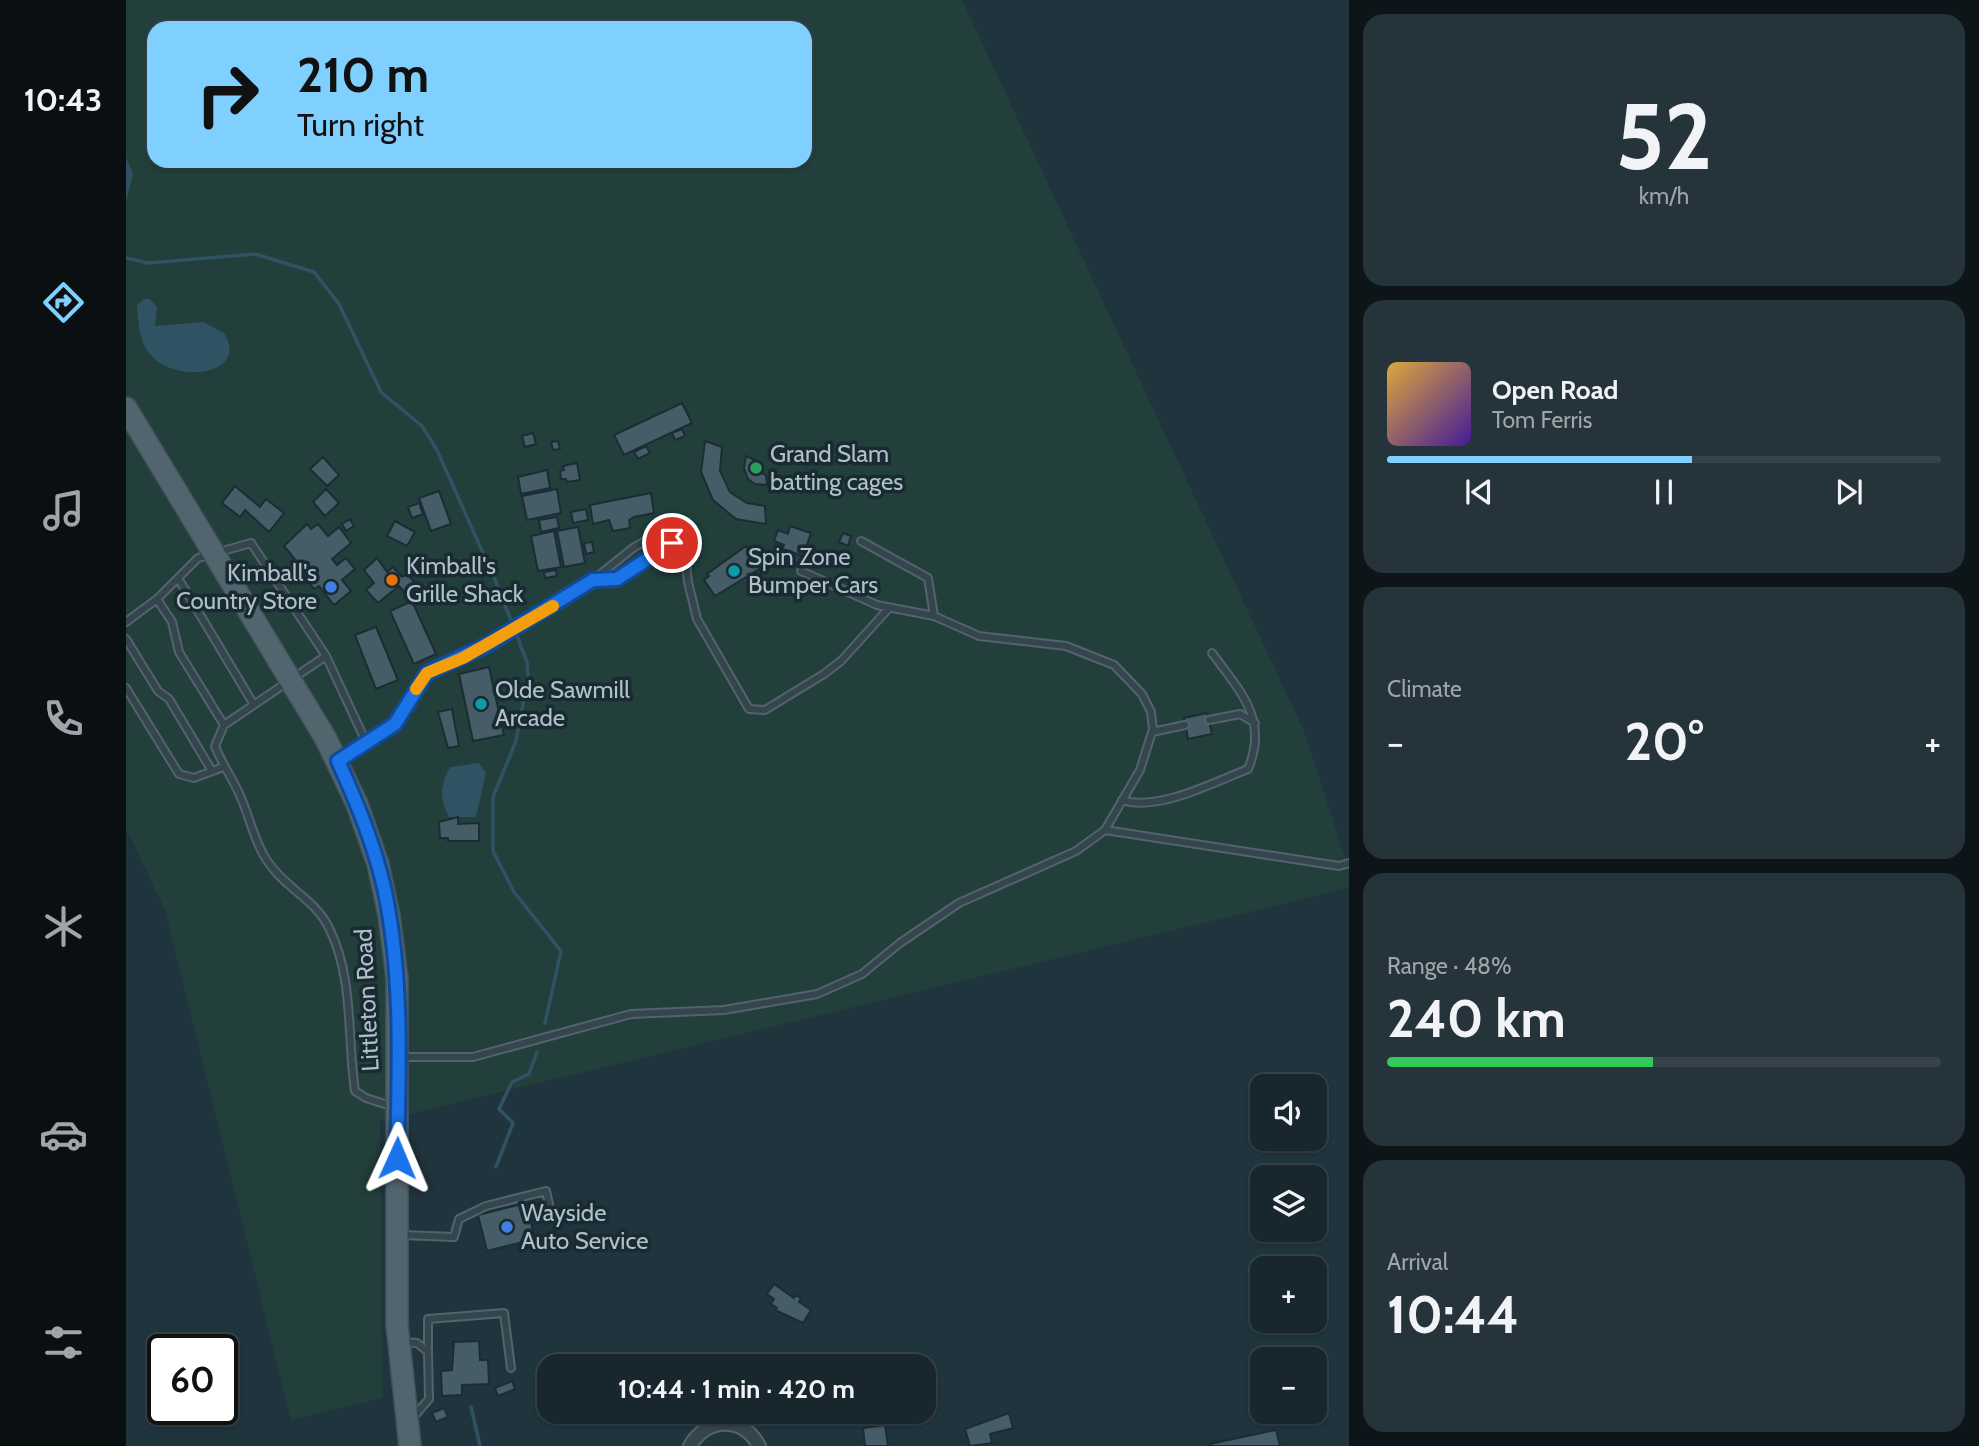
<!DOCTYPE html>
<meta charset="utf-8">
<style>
body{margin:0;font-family:Cabin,sans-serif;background:#25333a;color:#f1f3f6;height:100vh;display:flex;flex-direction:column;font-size:26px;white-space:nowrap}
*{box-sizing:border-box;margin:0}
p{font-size:23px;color:#9fa5aa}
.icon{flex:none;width:38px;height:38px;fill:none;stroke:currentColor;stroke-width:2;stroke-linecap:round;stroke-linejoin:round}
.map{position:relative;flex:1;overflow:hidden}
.details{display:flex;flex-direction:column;gap:14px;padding:14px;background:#0d1519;width:630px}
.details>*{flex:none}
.guide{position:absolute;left:21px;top:21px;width:665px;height:147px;border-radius:21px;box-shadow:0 2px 5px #0004,0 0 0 2px #36444a;background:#7fd0ff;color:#111;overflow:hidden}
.controls{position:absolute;left:1124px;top:1074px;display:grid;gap:14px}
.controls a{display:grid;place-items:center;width:77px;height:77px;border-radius:14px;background:#18272e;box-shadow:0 2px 5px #0004,0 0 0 2px #36444a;font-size:35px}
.speed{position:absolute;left:21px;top:1334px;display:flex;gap:14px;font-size:35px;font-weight:700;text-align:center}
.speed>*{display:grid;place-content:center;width:91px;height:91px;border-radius:50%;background:#18272e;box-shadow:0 2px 5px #0004,0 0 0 2px #36444a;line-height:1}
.speed .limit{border:4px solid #111;border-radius:10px;background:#fff;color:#111}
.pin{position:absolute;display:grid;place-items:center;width:60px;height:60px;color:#fff;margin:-30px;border:4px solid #fff;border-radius:50%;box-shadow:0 2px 7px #0007}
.me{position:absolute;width:77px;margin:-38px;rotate:1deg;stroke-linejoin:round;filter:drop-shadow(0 0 5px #0008)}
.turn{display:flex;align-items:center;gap:24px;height:147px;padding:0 35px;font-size:32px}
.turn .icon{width:91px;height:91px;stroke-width:2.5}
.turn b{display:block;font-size:49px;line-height:60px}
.big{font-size:52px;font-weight:800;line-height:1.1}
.details .widget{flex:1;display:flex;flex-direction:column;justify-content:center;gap:10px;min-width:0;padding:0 24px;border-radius:21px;background:#25333a}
.details .dial{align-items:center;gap:0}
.dial b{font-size:91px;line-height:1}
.song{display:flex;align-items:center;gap:21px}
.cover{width:84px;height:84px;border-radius:10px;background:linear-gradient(135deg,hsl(40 70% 55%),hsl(260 70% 35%))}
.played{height:7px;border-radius:4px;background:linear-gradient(90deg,#7fd0ff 55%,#36444a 55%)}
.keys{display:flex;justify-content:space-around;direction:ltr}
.heat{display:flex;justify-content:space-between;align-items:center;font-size:38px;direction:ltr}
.charge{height:10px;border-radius:5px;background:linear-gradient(90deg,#34c759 48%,#36444a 0)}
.trip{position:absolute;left:411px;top:1354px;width:399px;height:70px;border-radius:21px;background:#18272e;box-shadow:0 2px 5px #0004,0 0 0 2px #36444a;font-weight:800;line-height:70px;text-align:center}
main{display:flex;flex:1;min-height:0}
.menu{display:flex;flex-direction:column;width:126px;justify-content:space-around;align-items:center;background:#0a1012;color:#9fa5aa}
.menu .icon{width:49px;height:49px}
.menu .selected{color:#7fd0ff}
.menu b{font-size:32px;color:#f1f3f6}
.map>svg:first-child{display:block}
.green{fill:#223f3b;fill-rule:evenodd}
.water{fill:#305364}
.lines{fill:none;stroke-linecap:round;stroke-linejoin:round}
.stream{stroke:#305364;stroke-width:3.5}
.building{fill:#465d67;stroke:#1b2c34;stroke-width:2}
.service-casing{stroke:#52636b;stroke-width:10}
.minor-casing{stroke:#52636b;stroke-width:16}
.primary-casing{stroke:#405159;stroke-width:24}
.service{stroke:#34454e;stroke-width:6}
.minor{stroke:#34454e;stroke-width:12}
.primary{stroke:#52656e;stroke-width:21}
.route-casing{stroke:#114b97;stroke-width:18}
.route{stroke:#1a73e8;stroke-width:12}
.slow{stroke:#f59e0b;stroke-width:12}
.leisure-dot{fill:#2e9e5b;stroke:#192a32;stroke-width:2.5}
.culture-dot{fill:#0f9aa8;stroke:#192a32;stroke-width:2.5}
.food-dot{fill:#e8710a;stroke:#192a32;stroke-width:2.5}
.shop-dot{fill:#3f7fe0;stroke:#192a32;stroke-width:2.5}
.labels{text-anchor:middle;stroke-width:7;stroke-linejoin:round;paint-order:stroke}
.poi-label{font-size:24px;fill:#afc0c9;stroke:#192a32;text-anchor:start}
.street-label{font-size:24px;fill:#afc0c9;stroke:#192a32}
</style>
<main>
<nav class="menu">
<b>10:43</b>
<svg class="icon selected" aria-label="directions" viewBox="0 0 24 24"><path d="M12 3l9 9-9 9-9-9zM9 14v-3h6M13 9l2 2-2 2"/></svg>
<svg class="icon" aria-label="music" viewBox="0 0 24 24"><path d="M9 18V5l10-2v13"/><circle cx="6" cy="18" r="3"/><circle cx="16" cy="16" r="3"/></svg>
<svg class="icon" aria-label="phone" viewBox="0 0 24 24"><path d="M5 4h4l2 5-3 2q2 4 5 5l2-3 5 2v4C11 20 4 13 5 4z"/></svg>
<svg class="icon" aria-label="climate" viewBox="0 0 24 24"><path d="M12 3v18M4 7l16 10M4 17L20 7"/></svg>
<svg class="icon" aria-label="car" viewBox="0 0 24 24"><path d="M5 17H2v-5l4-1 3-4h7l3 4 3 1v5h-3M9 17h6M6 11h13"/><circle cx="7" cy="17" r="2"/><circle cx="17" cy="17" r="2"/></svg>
<svg class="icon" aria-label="filters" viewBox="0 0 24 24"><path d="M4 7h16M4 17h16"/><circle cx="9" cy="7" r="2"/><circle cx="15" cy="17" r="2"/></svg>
</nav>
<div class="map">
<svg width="1223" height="1446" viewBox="0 0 1223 1446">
<rect width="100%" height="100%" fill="#20343e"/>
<path class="green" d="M0,0H836L1178,731L1223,870V888L254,1121L257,1398L165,1420L39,910L0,828ZM28,28H679V161H28Z"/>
<path class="water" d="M0,158L7,174L0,201Z
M18,299H24L31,307L29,326L77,322L98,333C126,377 40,387 19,347C13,336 12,317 11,305Z
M353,763L360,773L350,817H323C313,798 314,786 324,767Z"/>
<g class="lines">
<path class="stream" d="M0,258L22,263L129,254L188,272L213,304L255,392L296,426L311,450L370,582L401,662L402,677L390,741L367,797V851L388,892L435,951L419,1023
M370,1167L387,1123L373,1109L386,1082L403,1074L411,1052
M345,1407L354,1446"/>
</g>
<path class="building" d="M556,403L566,423L498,455L488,435Z
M556,429L559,436L549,440L546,433Z
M407,433L410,444L399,447L396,436Z
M432,441L434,449L427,450L425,442Z
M579,441L596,447L594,471L604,492L621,503L639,506L640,524L610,519L587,500L575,472Z
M520,446L524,453L512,459L508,452Z
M620,456L629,460V471L640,475L641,485L629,484L622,479L618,468Z
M197,457L213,475L201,486L184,469Z
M451,463L454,480L441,482L440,479H435L434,471L438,470L437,466Z
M421,470L424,488L395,494L392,477Z
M109,486L134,507L140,499L158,513L143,532L119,510L114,517L96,503Z
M200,489L213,503L199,516L187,502Z
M431,489L435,513L401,520L396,496Z
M313,491L325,524L305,531L293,498Z
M525,493L528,513L508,517L503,520L504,528L487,531L483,520L467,524L464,505Z
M293,503L297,514L286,518L282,507Z
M460,509L462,520L447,523L445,512Z
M431,517L433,528L415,532L413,520Z
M224,519L228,526L220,531L216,524Z
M269,521L289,532L281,546L261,536Z
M181,524L185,529L192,524L202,536L213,527L225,543L206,559L211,565L220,558L229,569L216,580L225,591L208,605L193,586L188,589L182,582L185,579L158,546Z
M664,526L685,533L677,556L656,549L658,545L648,541L652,530L662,534Z
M452,527L459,563L438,567L431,531Z
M428,531L435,567L412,571L405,536Z
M717,533L725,536L722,546L713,542Z
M466,542L468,552L460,554L458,543Z
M620,546L635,568L589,596L578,580L583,576L581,574Z
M251,558L261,572L267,567L276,577L281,574L290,584L279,593L273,586L252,603L240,590L248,583L238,570Z
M430,570L431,576L419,578L418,572Z
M286,601L310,654L288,664L264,611Z
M250,627L272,680L250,689L229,635Z
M363,667L378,735L347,741L333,674Z
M326,709L333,746L322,748L312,712Z
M1081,713L1086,734L1062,739L1058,718Z
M332,817V824L353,823V841H322V838H314L313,822Z
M400,1203L409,1239L361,1251L352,1215Z
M648,1284L668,1298L670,1295L675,1298L673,1302L685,1310L677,1323L649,1310L651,1308L645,1304L648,1299L641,1294Z
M353,1341L354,1360H362L363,1384L336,1385V1395L316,1396L315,1371L326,1370L328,1342Z
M722,1356L730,1367H706Z
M386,1381L389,1389L372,1396L369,1388Z
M318,1408L322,1417L310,1422L306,1413Z
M883,1413L887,1428L864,1434L866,1443L844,1446L839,1429Z
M759,1425L762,1446H739L737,1428Z
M1150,1430L1154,1446H1084V1444Z"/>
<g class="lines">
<g class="service-casing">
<path id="service" d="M735,541L802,578L808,616
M125,543L200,656L98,725L53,652L46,622L31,599L72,558Z
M52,578L128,705
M467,580L491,579L558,537
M0,622L31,599
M0,639L32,691L43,699L86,771
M200,656L240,742
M0,688L53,774L68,778L97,767
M1083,720L1114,714L1129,723
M98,725L89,746C96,765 108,780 115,798C124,818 129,844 142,862C159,888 189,899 203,928C228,978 221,1037 229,1091L240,1098L268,1107
M1026,732L1059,725
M214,759L269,724L301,673L337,658L415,615L467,580L507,548L549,523L556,525L562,582L571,619L623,709L639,710L698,674L715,661L763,608
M996,800C1032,812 1088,782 1122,769C1143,720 1114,691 1086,653
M979,830L1213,866L1223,863
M274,1057H347L505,1014L598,1010L691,994L736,974L774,943L833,903L950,851L979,830L1014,770L1027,729L1025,712L1016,694L988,665L940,646L853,636L808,616L751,605L675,571
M276,1235L328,1237L333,1219L360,1206L420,1191L425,1213
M275,1342L291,1343L302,1352L303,1399L285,1420
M302,1352V1319L378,1313L385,1368"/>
</g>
<g class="minor-casing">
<path id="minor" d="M564,1446C580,1417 618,1416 633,1446"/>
</g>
<g class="primary-casing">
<path id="primary" d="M0,408L200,739L231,804L252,864L263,915L271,978V1324L284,1446"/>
</g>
<use href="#service" class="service"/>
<use href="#minor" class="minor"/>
<use href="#primary" class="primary"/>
</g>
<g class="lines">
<g class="route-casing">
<path id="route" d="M271,1158C273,1069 277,979 259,892C249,846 231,803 212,761L269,724L301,673L361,645L467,580L491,579L546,543"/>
</g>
<use href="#route" class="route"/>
<path class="slow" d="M290,689L301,673L337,658L427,606"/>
</g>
<circle class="leisure-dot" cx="630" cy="468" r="7"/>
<g class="culture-dot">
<circle cx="608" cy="571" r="7"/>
<circle cx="355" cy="704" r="7"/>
</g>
<circle class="food-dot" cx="266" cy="580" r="7"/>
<g class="shop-dot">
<circle cx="205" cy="587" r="7"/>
<circle cx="381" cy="1227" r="7"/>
</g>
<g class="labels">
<g class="poi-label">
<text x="644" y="462">Grand Slam<tspan x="644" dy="28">batting cages</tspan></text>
<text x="622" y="565">Spin Zone<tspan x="622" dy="28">Bumper Cars</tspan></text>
<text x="280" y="574">Kimball's<tspan x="280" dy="28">Grille Shack</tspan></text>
<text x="191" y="581" text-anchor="end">Kimball's<tspan x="191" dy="28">Country Store</tspan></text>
<text x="369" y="698">Olde Sawmill<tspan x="369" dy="28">Arcade</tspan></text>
<text x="395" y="1221">Wayside<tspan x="395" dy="28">Auto Service</tspan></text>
</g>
<g class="street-label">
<text transform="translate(241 1000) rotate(-93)" y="8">Littleton Road</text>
</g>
</g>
</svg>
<div class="controls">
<a><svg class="icon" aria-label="sound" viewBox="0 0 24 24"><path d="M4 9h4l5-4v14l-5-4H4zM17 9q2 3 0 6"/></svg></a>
<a><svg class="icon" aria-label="layers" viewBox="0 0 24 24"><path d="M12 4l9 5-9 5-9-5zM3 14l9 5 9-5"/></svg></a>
<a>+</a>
<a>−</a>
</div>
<div class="speed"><div class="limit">60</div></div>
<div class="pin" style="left:546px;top:543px;background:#d93025"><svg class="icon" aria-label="arrive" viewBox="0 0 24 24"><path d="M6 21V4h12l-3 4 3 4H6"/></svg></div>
<svg class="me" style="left:271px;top:1158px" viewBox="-20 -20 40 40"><path d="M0-17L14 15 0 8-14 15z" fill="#1a73e8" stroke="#fff" stroke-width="4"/></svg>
<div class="trip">10:44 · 1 min · 420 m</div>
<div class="guide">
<div class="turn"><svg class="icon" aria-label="right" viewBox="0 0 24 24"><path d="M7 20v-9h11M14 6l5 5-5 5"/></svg><div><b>210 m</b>Turn right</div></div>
</div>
</div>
<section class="details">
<div class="widget dial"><b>52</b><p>km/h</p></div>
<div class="widget">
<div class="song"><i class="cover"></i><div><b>Open Road</b><p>Tom Ferris</p></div></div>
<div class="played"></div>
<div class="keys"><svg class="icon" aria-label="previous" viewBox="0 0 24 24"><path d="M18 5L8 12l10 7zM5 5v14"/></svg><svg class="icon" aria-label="pause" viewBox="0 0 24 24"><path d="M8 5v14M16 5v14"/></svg><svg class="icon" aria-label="next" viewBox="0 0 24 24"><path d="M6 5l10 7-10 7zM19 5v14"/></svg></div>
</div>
<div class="widget"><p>Climate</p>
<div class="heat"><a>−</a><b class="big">20°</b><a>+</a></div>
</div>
<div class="widget"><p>Range · 48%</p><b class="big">240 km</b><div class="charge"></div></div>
<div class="widget"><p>Arrival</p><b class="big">10:44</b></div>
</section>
</main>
